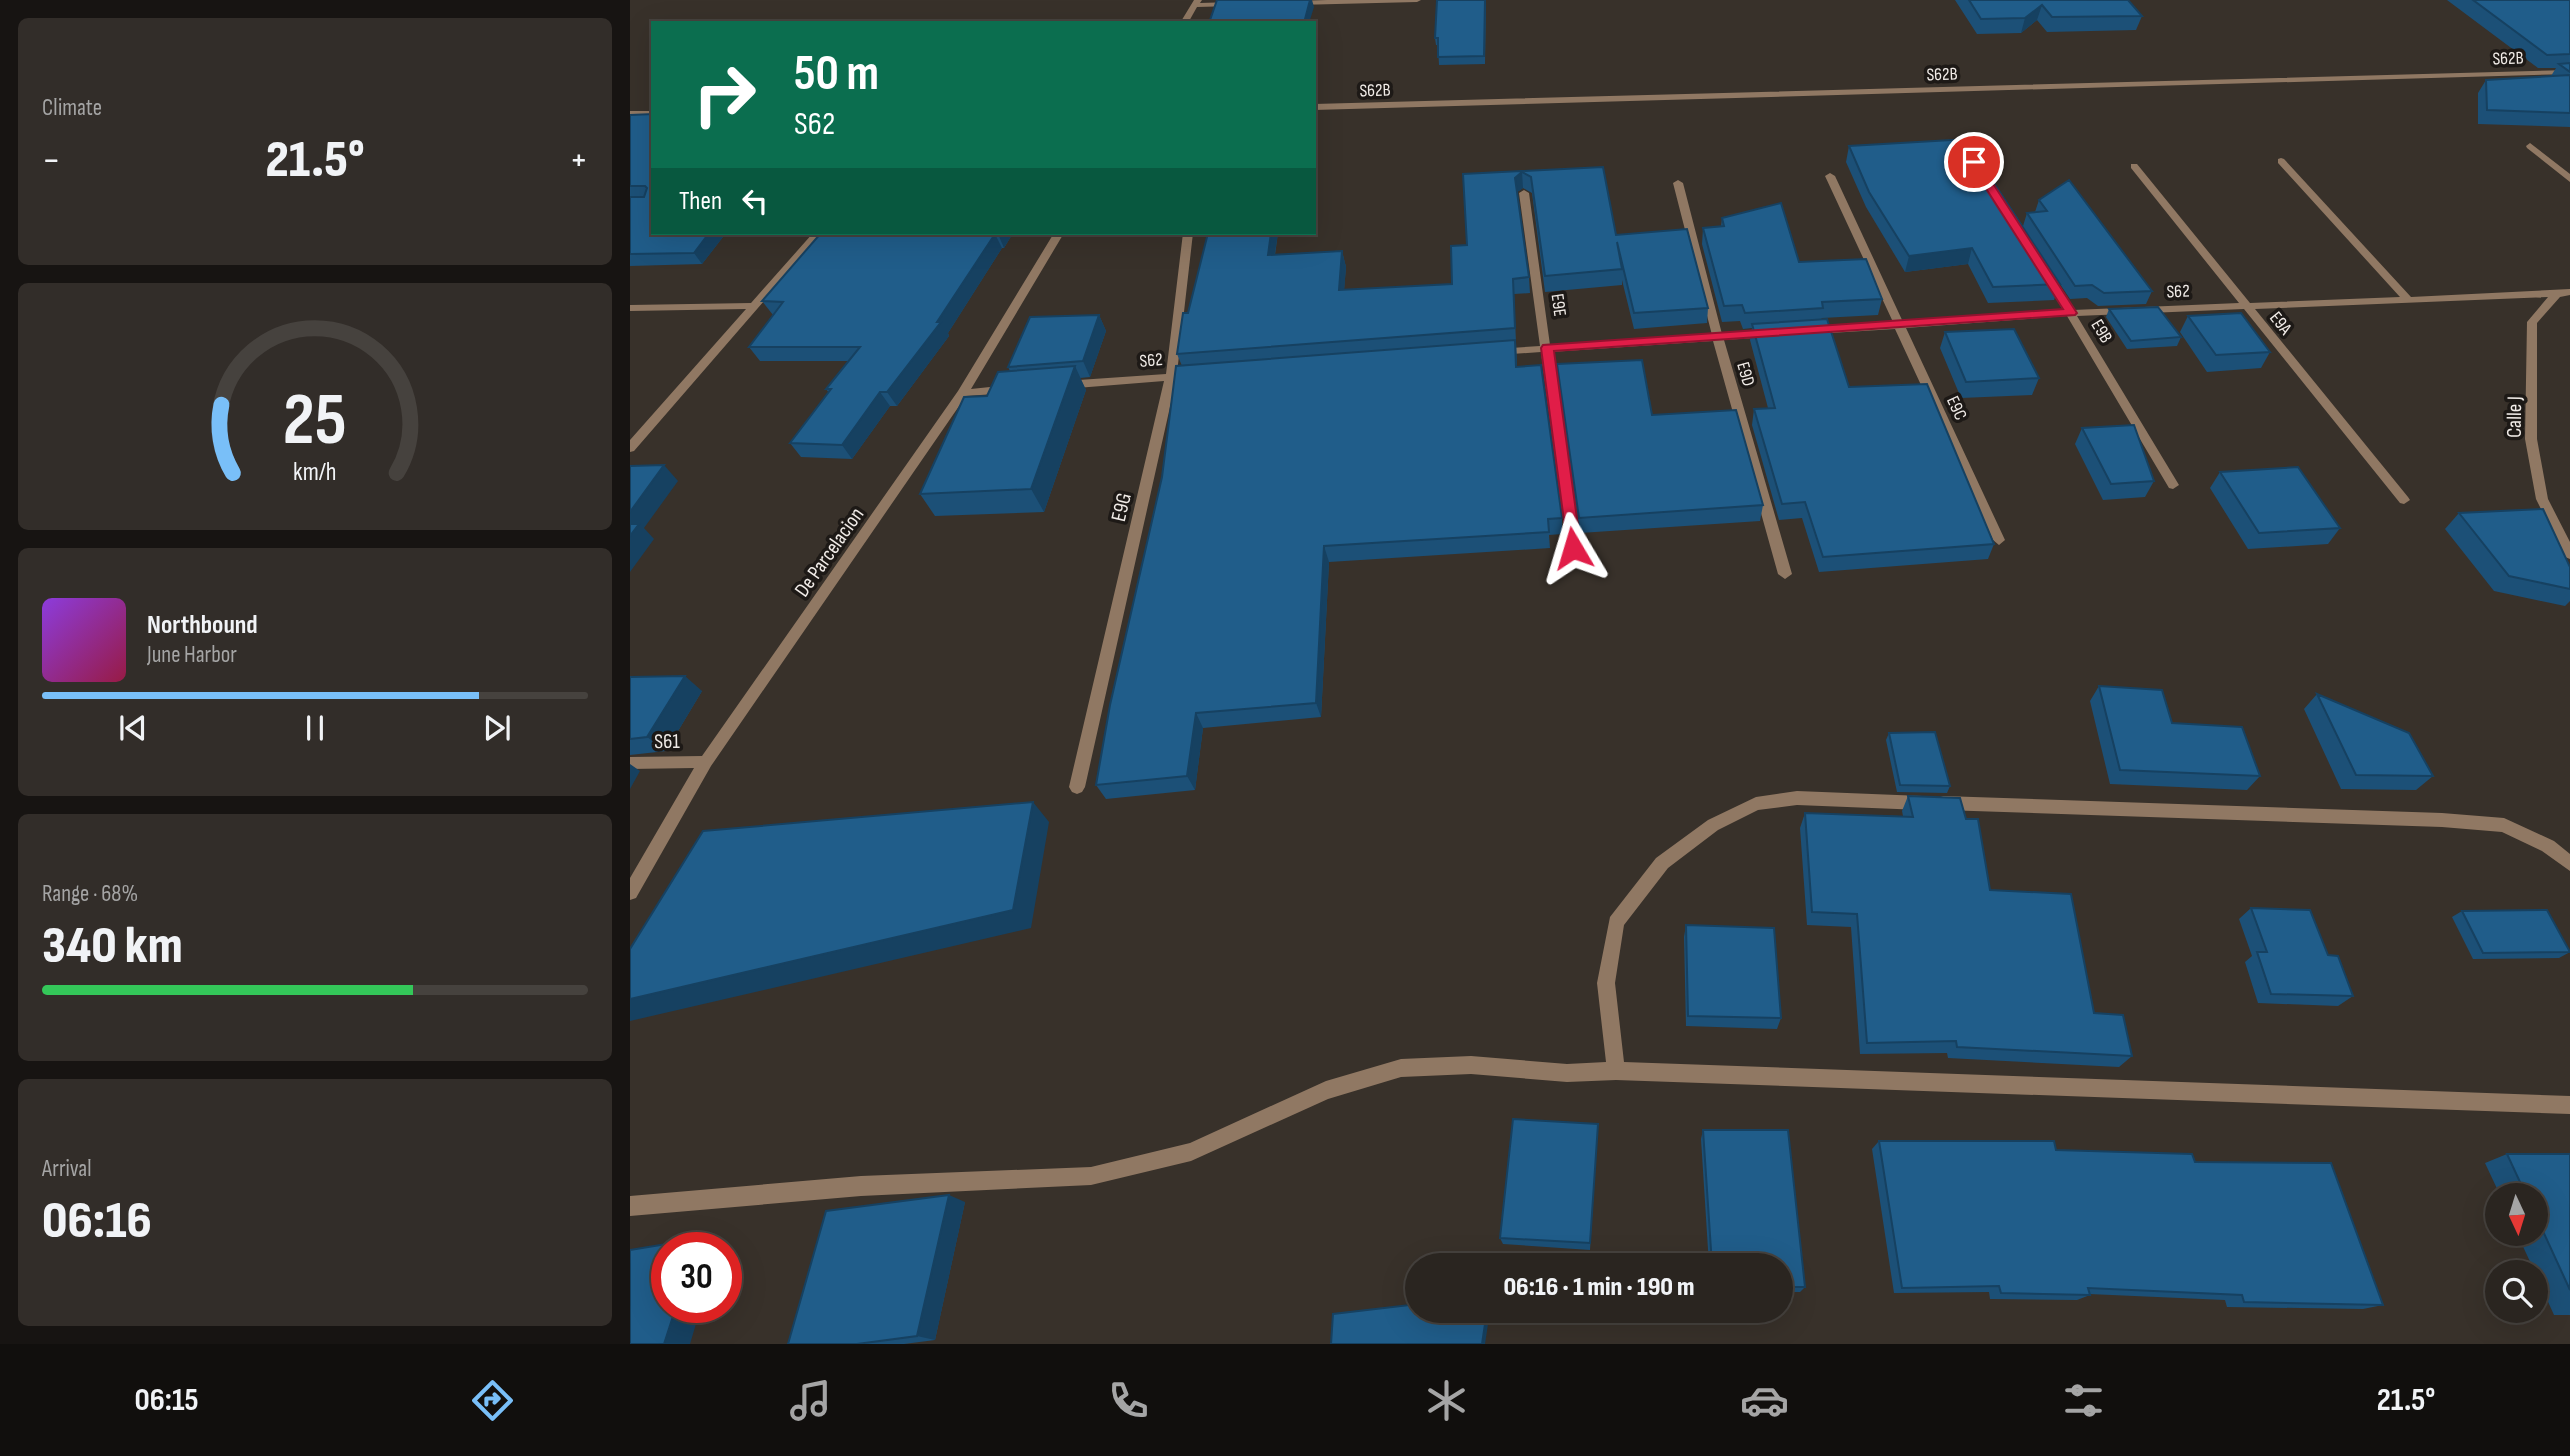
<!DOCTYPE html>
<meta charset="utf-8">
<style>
body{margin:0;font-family:"Sofia Sans Condensed",sans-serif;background:#322d29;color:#f1f3f6;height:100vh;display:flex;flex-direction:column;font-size:26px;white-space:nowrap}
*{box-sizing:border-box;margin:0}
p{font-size:23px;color:#a5a5a5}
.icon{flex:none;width:38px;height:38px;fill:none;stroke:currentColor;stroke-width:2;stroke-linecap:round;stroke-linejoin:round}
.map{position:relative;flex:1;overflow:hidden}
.side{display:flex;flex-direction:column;gap:18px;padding:18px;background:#171412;width:630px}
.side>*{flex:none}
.hud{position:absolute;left:21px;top:21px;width:665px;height:214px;border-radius:0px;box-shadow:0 7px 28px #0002,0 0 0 2px #46423e;background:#0b6e4f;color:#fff;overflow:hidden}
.needle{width:46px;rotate:176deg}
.tools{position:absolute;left:1855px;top:1183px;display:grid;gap:14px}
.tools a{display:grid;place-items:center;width:63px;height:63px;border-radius:50%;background:#2a2520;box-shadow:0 7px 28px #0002,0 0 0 2px #46423e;font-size:35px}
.speed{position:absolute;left:21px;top:1232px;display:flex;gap:14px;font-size:35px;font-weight:700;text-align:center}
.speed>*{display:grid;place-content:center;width:91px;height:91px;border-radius:50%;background:#2a2520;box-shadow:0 7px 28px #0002,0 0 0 2px #46423e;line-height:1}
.speed .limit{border:10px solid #d22;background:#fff;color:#111}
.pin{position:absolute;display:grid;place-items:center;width:60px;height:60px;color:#fff;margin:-30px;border:4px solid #fff;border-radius:50%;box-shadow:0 2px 7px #0007}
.me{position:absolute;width:77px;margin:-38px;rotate:353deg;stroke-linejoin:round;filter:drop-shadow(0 0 5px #0008)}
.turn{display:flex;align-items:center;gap:24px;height:147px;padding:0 28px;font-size:32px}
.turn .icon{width:91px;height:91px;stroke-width:2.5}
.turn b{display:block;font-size:49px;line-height:60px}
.then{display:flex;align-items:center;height:66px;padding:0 28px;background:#0003;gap:14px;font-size:26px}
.big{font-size:52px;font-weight:800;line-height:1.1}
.side .widget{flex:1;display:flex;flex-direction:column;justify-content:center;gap:10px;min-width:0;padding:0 24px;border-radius:10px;background:#322d29}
.side .dial{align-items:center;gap:0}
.dial svg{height:182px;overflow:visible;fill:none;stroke:#46423e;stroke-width:7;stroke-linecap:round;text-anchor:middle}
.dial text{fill:#f1f3f6;stroke:none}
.song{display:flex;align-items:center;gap:21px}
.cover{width:84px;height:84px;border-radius:10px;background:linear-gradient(135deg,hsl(270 70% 55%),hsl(340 70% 35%))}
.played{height:7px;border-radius:4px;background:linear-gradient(90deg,#79bff8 80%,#46423e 80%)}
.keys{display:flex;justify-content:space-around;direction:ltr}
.heat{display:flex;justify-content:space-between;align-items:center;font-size:38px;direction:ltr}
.charge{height:10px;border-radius:5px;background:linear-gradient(90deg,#34c759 68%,#46423e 0)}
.trip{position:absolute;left:775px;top:1253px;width:388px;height:70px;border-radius:35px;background:#2a2520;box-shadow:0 7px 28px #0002,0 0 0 2px #46423e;font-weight:800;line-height:70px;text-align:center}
.tab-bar{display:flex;height:112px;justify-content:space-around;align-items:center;background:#110f0d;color:#a5a5a5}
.tab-bar .icon{width:49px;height:49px}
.tab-bar .active{color:#79bff8}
.tab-bar b{font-size:32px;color:#f1f3f6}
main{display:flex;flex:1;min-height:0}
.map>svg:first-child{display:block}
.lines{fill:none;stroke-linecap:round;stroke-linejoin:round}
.street{fill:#907863;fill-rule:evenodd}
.wall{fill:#1c5077}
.shaded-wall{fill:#164161}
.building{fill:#205d8a;stroke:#164161;stroke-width:2}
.route{fill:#e11d48;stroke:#92132f;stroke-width:2}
.labels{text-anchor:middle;stroke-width:7;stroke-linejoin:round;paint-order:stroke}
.far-street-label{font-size:18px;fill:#f1ece8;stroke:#1d1916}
.street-label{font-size:21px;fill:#f1ece8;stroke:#1d1916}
</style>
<main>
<section class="side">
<div class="widget"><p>Climate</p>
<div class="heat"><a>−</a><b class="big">21.5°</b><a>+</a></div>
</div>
<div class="widget dial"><svg viewBox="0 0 100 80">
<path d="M14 69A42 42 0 1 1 86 69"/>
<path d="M14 69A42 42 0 0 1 9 39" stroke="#79bff8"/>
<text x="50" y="56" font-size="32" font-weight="700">25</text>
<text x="50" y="72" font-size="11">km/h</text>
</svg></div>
<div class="widget">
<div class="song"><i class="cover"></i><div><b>Northbound</b><p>June Harbor</p></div></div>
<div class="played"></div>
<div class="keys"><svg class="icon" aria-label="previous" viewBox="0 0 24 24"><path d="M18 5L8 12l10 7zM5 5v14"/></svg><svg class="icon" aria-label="pause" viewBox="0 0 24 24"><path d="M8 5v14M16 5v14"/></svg><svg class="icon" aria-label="next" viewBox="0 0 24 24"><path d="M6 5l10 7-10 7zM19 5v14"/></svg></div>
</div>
<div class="widget"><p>Range · 68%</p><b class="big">340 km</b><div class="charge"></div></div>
<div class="widget"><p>Arrival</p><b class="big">06:16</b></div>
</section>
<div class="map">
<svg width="1940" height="1344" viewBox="0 0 1940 1344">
<rect width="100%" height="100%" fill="#38312a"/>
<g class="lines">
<path class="street" d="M564,0H572L570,3L603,2L607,4L603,6L567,7L558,23H550Z
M697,0H791L787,2L666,5L662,3L666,1Z
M1940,70V74L684,110V104Z
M0,111H23V117H0Z
M1900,143L1940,174V182L1897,148L1896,146Z
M1651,158L1654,159L1781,297L1940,289V295L1930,297L1907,323V439L1918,499L1940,542V559L1935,557L1906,499L1895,439L1897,322L1918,297L1625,309L1778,497L1780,500L1774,504L1770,503L1614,309L1447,316L1549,485L1543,489L1539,488L1437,316L1276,328L1375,540L1369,545L1363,540L1265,329L1184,334L1179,331L1184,328L1263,322L1195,176L1200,173L1205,176L1273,322L1433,310L1412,275L1417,272L1422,275L1443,310L1609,303L1501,168V164H1507L1620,303L1770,297L1648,163V159Z
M1048,180L1053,183L1092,334L1140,331L1145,334L1140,337L1094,340L1162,574L1155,579L1148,574L1083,341L921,352L949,548L943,553L937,548L911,352L866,355L861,352L866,349L910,346L889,193L894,190L899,193L920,345L1082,335L1043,183Z
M183,233H193L4,451L0,452V440L116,309L0,311V305L121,303Z
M424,233H434L341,389L379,385L385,389L379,393L336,396L81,766L6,898L0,900V878L64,768L0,769V757L72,756L328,391Z
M553,233H563L547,373L564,371L570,375L564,379L546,380L455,787L452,792L447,794L442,792L439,787L534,381L434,389L428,385L434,381L536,374Z
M1167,791L1292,796L1297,798L1300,803L1297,808L1292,810L1167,805L1128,810L1088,830L1038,868L994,925L985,983L994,1062L1940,1096V1114L986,1080L937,1082L841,1074L771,1077L698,1099L561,1161L461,1185L231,1196L0,1216V1196L231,1176L461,1167L560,1143L696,1081L771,1059L841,1056L937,1064L976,1062L967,983L980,917L1026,858L1078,820L1126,797Z
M1313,796L1812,813L1874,818L1924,841L1940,854V871L1912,851L1872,832L1812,827L1313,810L1308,808L1305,803L1308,798Z"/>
</g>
<path class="wall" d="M856,0L855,64L809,65L808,45H806L805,38Z
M1325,0H1498L1512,16L1506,30L1417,32L1407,20L1391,33L1347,34Z
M1817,0H1940V127L1848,124V93L1856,80L1921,76L1926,68H1908Z
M23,114V233H96L72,264L0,266V115Z
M1219,146L1341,148L1393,226L1397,213L1405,212L1409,200L1522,291L1516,304L1468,306L1457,298L1440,299L1430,284L1424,300L1358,303L1338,264L1275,272L1236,207L1216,162Z
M973,167L986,235L1078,308L1077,323L1004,329L992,280V285L915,292L902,193L893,188L887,192L899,277L900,293L884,294L887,367L932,518V534L919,535L920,548L699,562L691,717L573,728L565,790L476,799L466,785L532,477L552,366L547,354L578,233H648L645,255L712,251L716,267L714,290L822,284L837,245L833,174Z
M1092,218L1169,262L1252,299L1248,315L1192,318L1191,319L1219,387L1364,544L1358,559L1189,572L1172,518L1149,520L1122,425L1124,409L1138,408L1120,340L1122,328L1113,329L1110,321L1092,322L1072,244L1073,228L1091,226Z
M191,233H383L374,248H372L318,333L319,336L267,406H260L222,459L171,457L160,443L199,393L196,389L218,361H130L119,347L143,315L132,301Z
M1479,309L1551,337L1547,346L1497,349L1476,317Z
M469,315L476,331L460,377L450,378L456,390L414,512L305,516L290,494L357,396L380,371L378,367Z
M1558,316L1640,352L1631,368L1577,372L1550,332Z
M1315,332L1409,378L1402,395L1331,398L1310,348Z
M927,364L1022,415L1133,505L1130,521L950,533L928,380Z
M1452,428L1524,481L1515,497L1473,500L1445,444Z
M1590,472L1710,528L1698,544L1618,549L1580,488Z
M1829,513L1940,567V601L1935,606L1864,591L1815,529Z
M0,677L72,691L36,751L0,755Z
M1469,686L1630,776L1617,790L1480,784L1460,701Z
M1687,694L1803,776L1786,790L1711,789L1674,709Z
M1259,733L1320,786L1317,793L1267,792L1256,740Z
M1278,796L1336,819L1360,890L1502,1056L1489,1067L1318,1058L1317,1053L1230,1054L1221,927L1177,925L1170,828L1175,813L1273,816L1272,811Z
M1621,908L1698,955L1723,996L1708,1006L1628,1003L1615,962L1622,956L1609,919Z
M1832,911L1940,952L1929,958L1843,959L1822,917Z
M1056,925L1151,1018L1147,1029L1056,1026L1054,937Z
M968,1124L960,1250L873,1244L870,1238Z
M1073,1130L1175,1287L1170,1292H1152V1265H1079L1071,1139Z
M1249,1141L1426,1150L1565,1162L1753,1305L1733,1309L1597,1307L1595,1300L1459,1294L1460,1295L1447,1300L1360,1299L1359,1292L1264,1293L1242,1149Z
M1877,1154H1940V1315H1924L1906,1275V1272H1905L1887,1234H1906V1195H1870L1855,1163Z
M335,1202L305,1340L274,1344H158Z"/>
<path class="shaded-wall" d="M680,0H682L684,7L679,23H674Z
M1412,5L1407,20L1391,33L1395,18Z
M892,172L893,188L886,193L885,178Z
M79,233H96L72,264L64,253Z
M368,233H383L374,248L368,234Z
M641,233H648L642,271L638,255Z
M365,234L372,248L318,333L319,336L267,406L257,392L307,322Z
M1342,248L1338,264L1275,272L1279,256Z
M712,251L716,267L713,306L709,290Z
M469,315L476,331L460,377L453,361Z
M445,366L456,390L414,512L401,489Z
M250,392L260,406L222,459L212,445Z
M34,465L48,481L14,528L24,539L0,572V512Z
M694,546L699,562L691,717L686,703Z
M55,676L72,691L36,751L17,737Z
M566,713L573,728L565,790L557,776Z
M0,764L10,771L0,789Z
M403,802L419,822L401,928L0,1021V999Z
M319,1195L335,1202L305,1340L287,1336Z
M67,1239L89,1245V1248H64Z
M46,1307H71L60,1344H34Z
M857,1311H860L855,1344H852Z"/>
<path class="building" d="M587,0H680L674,23H579Z
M807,0H855L854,56L808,57V38H805Z
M1339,0H1498L1512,16L1422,17L1412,5L1395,18L1351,19Z
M1843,0H1940V54L1917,55Z
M1940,63V72L1929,64Z
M1940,75V113L1857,110L1856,80Z
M23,114V233H79L64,253L0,254V197H14L17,188L15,186H0V115Z
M1339,139L1341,148L1430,284L1363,287L1342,248L1279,256L1239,192L1219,146Z
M973,167L986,235L1057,229L1078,308L1004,313L987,242L992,269L915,276L901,177L892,172L885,178L899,277L883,279L885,328L547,354L553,313H558L578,233H641L638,255L712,251L709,290L822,284L821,246L837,245L833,174Z
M1439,180L1522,291L1474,293L1462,285L1445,286L1397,213L1417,211L1409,200Z
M1151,203L1169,262L1236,259L1252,299L1192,302L1193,308L1115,313L1112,305L1094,306L1073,228L1094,226L1092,218Z
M191,233H368L365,234L307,322H311L257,392H250L212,445L160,443L201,389H196L230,347H119L153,302L132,301Z
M1528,307L1551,337L1501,341L1479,309Z
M1611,313L1640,352L1586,355L1558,316Z
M469,315L453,361L378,367L400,317Z
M1197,319L1219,387L1297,384L1364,544L1193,557L1175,502L1152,504L1124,409L1145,408L1122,324Z
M1384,329L1409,378L1336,382L1315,332Z
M885,340L886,367L911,365L932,518L918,519L919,532L694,546L686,703L566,713L557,776L466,785L480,705L532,477L546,366Z
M1012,360L1022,415L1106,410L1133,505L949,518L927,364Z
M445,366L401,489L290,494L334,397L357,396L368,372Z
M1504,425L1524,481L1481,484L1452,428Z
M34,465L0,512V466Z
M1668,467L1710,528L1629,533L1590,472Z
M1913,509L1940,567V589L1879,576L1829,513Z
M0,524H9L0,536Z
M55,676L17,737L0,739V677Z
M1469,686L1532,690L1542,723L1612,727L1630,776L1490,770Z
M1687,694L1779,733L1803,776L1726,775Z
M1305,732L1320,786L1270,785L1259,733Z
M1278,796L1330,798L1336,819H1348L1360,890L1441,894L1464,1013L1493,1015L1502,1056L1327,1047L1326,1041L1237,1043L1227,914L1182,912L1175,813L1283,817Z
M403,802L383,910L0,999V949L73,831Z
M1621,908L1680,910L1698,955L1708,956L1723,996L1641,994L1627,952H1637Z
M1917,910L1940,952L1853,953L1832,911Z
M1056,925L1144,928L1151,1018L1058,1016Z
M883,1119L968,1124L960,1243L870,1238Z
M1073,1130H1158L1175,1287H1152V1265H1082Z
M1249,1141H1424L1426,1150L1562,1154L1565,1162L1701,1163L1753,1305L1614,1302L1612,1295L1458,1288L1460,1295L1371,1293L1369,1286L1272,1288Z
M1877,1154H1940V1290L1906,1216V1195H1896Z
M319,1195L287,1336L227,1344H158L196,1211Z
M67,1239L64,1248H37V1307H46L34,1344H0V1250Z
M788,1304V1311H857L852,1344H701L703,1314Z"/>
<path class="route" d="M1344,159L1349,162L1447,313L1445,315L924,351L951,548L943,553L938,551L911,348L913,345L1433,309L1339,162Z"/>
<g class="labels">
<g class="far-street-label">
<text transform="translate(1878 58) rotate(-2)" y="6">S62B</text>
<text transform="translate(1312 74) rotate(-2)" y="6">S62B</text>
<text transform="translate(745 90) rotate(-2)" y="6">S62B</text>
<text transform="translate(1548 291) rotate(-2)" y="6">S62</text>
<text transform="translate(929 305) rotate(82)" y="6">E9E</text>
<text transform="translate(1651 323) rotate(51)" y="6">E9A</text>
<text transform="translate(1472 331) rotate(59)" y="6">E9B</text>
<text transform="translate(521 360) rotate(-5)" y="6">S62</text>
<text transform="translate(1116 374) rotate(74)" y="6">E9D</text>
<text transform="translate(1327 408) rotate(65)" y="6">E9C</text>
</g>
<g class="street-label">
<text transform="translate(1884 417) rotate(-89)" y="7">Calle J</text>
<text transform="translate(491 507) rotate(-77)" y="7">E9G</text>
<text transform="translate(199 552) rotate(-55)" y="7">De Parcelacion</text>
<text transform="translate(37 741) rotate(-1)" y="7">S61</text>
</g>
</g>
</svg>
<div class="tools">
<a><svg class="needle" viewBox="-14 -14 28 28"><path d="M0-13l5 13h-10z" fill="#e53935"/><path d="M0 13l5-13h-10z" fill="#a5a5a5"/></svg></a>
<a><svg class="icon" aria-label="search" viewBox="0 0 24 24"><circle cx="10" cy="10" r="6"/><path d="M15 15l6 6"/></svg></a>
</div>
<div class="speed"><div class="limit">30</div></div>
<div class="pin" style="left:1344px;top:162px;background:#d93025"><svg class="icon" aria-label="arrive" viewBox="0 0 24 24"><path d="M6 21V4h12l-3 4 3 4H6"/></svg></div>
<svg class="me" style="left:943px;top:548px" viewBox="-20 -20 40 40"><path d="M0-17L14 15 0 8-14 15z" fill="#e11d48" stroke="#fff" stroke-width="4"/></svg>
<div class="trip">06:16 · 1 min · 190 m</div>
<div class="hud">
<div class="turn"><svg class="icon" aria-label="right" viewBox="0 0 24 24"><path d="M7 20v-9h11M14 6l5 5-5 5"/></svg><div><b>50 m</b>S62</div></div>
<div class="then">Then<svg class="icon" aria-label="left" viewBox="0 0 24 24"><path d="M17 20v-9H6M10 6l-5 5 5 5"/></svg></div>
</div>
</div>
</main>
<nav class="tab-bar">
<b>06:15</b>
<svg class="icon active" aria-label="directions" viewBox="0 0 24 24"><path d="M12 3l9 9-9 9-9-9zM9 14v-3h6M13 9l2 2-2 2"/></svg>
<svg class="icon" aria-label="music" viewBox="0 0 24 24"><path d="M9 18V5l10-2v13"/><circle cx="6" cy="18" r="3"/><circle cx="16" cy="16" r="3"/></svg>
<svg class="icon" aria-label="phone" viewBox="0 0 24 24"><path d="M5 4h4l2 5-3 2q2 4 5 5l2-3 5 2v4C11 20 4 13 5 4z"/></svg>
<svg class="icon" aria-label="climate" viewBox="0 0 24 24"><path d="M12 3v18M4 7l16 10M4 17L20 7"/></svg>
<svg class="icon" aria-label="car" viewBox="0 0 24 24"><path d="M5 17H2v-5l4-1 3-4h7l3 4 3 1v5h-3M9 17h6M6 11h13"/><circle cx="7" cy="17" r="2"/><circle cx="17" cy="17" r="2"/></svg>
<svg class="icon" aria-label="filters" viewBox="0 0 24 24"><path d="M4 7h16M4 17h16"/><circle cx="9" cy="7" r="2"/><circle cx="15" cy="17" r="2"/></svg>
<b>21.5°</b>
</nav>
